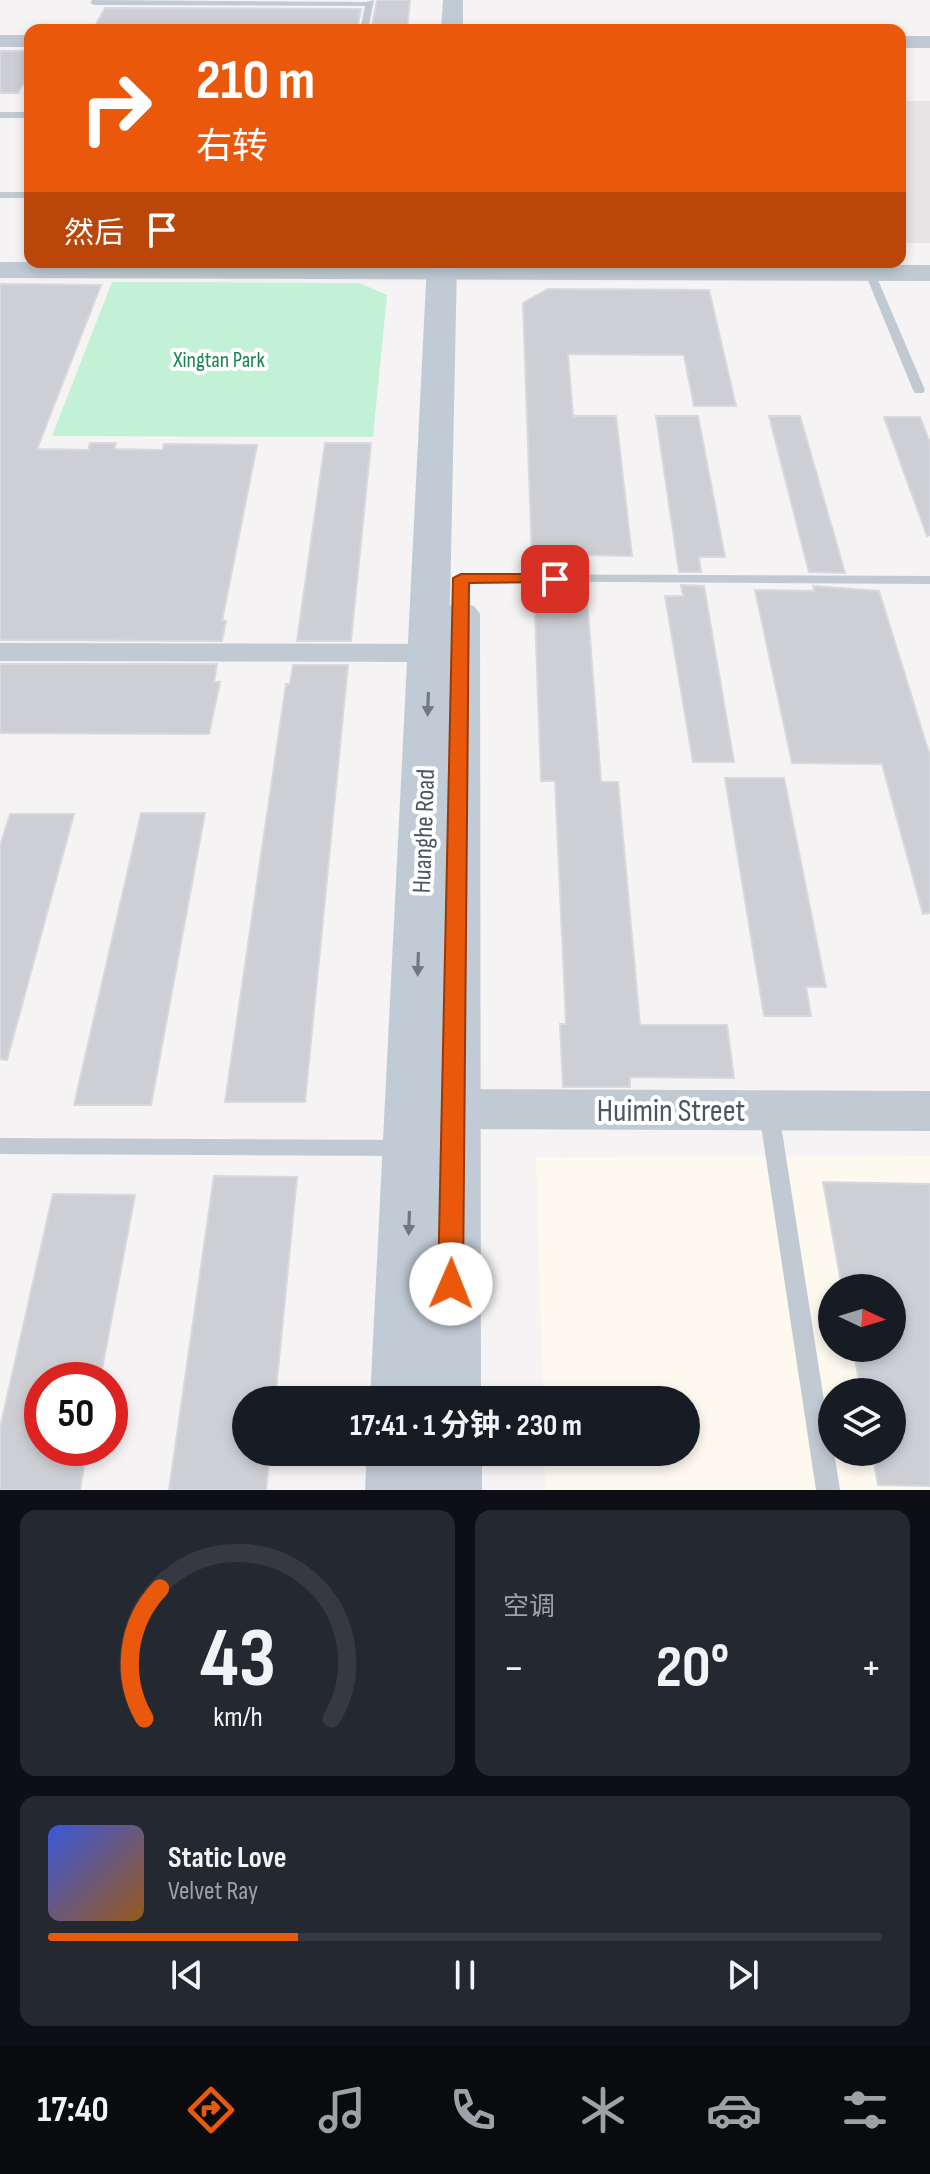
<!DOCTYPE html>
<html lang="zh">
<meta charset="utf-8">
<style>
body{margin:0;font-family:"Sofia Sans Condensed","Noto Sans SC",sans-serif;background:#242831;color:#f1f3f6;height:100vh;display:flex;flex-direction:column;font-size:30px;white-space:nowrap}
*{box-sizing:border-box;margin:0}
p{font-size:26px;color:#9ea1a6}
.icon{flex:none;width:44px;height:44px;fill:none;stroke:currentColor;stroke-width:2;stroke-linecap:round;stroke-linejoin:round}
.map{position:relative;height:1490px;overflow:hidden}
.panel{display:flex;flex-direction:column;gap:20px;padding:20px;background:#0d0f14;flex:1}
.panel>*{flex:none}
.top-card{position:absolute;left:24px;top:24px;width:882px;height:244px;border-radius:16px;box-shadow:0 4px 12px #0003;background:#ea580c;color:#fff;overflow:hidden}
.needle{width:52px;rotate:94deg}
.fabs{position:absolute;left:818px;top:1274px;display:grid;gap:16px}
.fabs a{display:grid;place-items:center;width:88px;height:88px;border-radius:50%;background:#171b24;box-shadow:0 4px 12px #0003;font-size:40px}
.speed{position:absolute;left:24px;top:1362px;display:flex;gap:16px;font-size:40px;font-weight:700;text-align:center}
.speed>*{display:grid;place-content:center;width:104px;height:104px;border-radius:50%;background:#171b24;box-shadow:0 4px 12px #0003;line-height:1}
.speed .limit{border:12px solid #d22;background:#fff;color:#111}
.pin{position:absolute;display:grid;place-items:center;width:68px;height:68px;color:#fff;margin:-34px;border-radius:16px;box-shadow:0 4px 12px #0006}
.me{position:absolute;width:88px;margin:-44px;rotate:1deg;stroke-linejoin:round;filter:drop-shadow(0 0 6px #0008)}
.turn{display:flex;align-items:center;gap:28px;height:168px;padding:0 40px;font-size:36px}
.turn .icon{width:104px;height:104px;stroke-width:2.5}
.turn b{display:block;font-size:56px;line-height:68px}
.then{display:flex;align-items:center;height:76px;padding:0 40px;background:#0003;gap:16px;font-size:30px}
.big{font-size:60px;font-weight:700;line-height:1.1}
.panel .tile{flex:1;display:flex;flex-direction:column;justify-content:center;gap:12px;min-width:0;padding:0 28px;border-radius:16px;background:#242831}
.panel .dial{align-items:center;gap:0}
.dial svg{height:208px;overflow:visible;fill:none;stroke:#363941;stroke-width:7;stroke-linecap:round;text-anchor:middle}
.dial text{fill:#f1f3f6;stroke:none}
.song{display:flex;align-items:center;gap:24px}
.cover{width:96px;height:96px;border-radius:12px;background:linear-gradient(135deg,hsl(230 70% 55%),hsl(30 70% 35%))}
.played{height:8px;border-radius:4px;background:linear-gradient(90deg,#ea580c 30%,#363941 30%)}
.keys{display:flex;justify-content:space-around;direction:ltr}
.heat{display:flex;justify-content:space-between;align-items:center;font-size:44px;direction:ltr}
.panel .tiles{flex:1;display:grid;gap:20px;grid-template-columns:1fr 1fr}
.tile:last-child{grid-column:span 2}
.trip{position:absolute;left:232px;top:1386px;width:468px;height:80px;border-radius:40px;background:#171b24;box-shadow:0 4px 12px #0003;font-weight:700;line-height:80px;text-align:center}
.menu{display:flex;height:128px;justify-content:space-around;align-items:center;background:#090b0e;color:#9ea1a6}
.menu .icon{width:56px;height:56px}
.menu .current{color:#ea580c}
.menu b{font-size:36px;color:#f1f3f6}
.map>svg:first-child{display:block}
.commercial{fill:#fdf9ef;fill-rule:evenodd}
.education{fill:#e6e4e5}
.green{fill:#c3f1d5}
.building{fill:#cdcfd5;stroke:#d7d9de;stroke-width:2}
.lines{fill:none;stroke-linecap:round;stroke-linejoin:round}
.service{fill:#c1cad2;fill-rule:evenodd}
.minor{fill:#c1cad2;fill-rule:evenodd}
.tertiary{fill:#c1cad2;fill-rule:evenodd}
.secondary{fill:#c1cbd6;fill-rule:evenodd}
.oneway{fill:#6e7984}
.route{fill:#ea580c;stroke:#983908;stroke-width:2}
.labels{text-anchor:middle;stroke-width:8;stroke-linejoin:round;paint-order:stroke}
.far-park-label{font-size:22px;fill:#17864f;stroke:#fff}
.street-label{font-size:26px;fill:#4a5661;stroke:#fff}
.near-street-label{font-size:32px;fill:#4a5661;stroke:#fff}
</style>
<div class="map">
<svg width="930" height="1490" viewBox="0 0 930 1490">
<rect width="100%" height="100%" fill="#f5f3f3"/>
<path class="commercial" d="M930,1156V1490H545L544,1452H686V1400H543L536,1157ZM832,1288H892V1348H832ZM832,1392H892V1452H832Z"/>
<path class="education" d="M900,101H930V243H900Z"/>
<path class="green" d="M112,282L359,283L387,295L373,437L52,436Z"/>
<path class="building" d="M377,0H410L407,30H371Z
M105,8L361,9L357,30H93Z
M0,51H30V73L18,93H0Z
M0,284L101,285L37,449L88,450L90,443H116L114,449L163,450L164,444L257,445L222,621H226L222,641L0,640Z
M548,289L709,290L736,406H694L684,355L568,354L573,416H616L632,556L584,555L585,572L534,571L532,559L523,303Z
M656,416H698L725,557H699L701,572H679Z
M769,416H800L845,573L809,572Z
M884,417H920L930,443V535L927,536Z
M325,443H371L351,641H297Z
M534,584L586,585L601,782H618L640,1025H727L734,1078L630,1077V1087H563L560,1024H566L555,781H541Z
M681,585L704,586L734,762H693L665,596H683Z
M813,586L879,591L930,756V913L923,914L882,764L792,763L755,590L814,591Z
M0,664H217L214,682H220L209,734L0,733Z
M293,665H348L305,1102H225L286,684H290Z
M725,778H784L826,987H806L811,1016H764Z
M141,813H205L151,1105H74Z
M10,814H74L7,1060L0,1059V846Z
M214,1176L297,1177L275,1400H246V1452H270L266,1490H169Z
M823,1182L930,1184V1486L878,1485L872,1452H892V1392H861L853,1348H892V1288H842Z
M53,1194L135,1195L100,1380H42V1448H87L80,1490H0V1428Z"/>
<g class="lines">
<path class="service" d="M92,0L366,2L374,0L368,30H360L365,6L94,5L90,3Z
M0,112H30V118H0Z
M0,192H30V198H0Z
M866,271L875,273L925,390L923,393H915L913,390L865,273Z
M461,574L930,576V584L456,581L454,578L456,575Z
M769,1104L776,1106L779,1112L832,1452H834L840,1490H816L759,1112L762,1106Z
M0,1138L402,1140L409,1142L412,1148L409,1154L402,1156L0,1154Z"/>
<path class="minor" d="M0,643L429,644L440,647L444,653L440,659L429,662L0,661Z"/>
<path class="tertiary" d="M0,35H30V47H0Z
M900,36H930V48H900Z
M0,262L930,265V281L0,278Z
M426,1089L930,1091V1131L426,1129L408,1123L401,1109L408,1095Z"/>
<path class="secondary" d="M443,0H463V30H441Z
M427,262H457L450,605L460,602L474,606L480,614L481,1400H370Z
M367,1452H482V1490H365Z"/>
</g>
<defs><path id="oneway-solid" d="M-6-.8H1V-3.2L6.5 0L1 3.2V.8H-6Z" transform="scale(2)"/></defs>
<g class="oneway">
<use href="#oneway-solid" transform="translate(428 704) rotate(92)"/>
<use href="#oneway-solid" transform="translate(418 964) rotate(92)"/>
<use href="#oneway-solid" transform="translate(409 1223) rotate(92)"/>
</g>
<path class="route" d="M555,574L563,579L560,582L469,583L463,1284L460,1291L451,1295L442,1291L438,1284L453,578L461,574Z"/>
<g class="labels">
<g class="far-park-label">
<text x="219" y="367">Xingtan Park</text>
</g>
<g class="street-label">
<text transform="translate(423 831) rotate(-88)" y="9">Huanghe Road</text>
</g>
<g class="near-street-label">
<text x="671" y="1121">Huimin Street</text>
</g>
</g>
</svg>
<div class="fabs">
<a><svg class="needle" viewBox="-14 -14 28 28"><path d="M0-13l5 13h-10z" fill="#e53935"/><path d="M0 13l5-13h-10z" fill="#9ea1a6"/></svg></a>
<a><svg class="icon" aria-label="layers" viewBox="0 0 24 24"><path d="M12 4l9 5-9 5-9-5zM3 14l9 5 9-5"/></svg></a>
</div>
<div class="speed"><div class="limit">50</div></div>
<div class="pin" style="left:555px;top:579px;background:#d93025"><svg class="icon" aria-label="arrive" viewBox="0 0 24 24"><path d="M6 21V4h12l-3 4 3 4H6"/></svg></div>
<svg class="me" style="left:451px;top:1284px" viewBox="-20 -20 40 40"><circle r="19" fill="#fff"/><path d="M0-13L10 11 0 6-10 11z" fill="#ea580c"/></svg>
<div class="trip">17:41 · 1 分钟 · 230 m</div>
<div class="top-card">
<div class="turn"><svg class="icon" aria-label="right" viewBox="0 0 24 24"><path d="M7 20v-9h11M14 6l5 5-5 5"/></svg><div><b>210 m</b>右转</div></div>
<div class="then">然后<svg class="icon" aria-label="arrive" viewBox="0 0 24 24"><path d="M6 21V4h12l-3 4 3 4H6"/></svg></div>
</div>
</div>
<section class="panel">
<div class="tiles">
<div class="tile dial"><svg viewBox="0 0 100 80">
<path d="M14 69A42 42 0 1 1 86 69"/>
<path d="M14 69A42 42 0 0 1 20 19" stroke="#ea580c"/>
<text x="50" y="56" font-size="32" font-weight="700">43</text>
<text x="50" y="72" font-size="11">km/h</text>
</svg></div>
<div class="tile"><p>空调</p>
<div class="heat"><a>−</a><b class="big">20°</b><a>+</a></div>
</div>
<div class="tile">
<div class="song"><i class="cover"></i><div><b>Static Love</b><p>Velvet Ray</p></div></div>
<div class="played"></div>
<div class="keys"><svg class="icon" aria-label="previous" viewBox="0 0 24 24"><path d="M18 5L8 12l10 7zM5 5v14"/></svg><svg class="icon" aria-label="pause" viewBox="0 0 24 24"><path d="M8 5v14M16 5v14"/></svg><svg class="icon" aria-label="next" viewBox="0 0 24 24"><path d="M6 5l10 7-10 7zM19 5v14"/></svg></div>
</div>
</div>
</section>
<nav class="menu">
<b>17:40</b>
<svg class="icon current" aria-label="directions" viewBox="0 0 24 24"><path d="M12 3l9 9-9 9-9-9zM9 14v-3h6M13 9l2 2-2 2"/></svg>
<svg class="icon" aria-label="music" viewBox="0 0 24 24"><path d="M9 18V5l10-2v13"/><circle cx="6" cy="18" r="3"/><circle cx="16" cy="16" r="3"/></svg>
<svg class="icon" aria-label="phone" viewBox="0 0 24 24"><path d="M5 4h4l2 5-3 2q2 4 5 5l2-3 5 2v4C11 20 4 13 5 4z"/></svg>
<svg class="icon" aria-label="climate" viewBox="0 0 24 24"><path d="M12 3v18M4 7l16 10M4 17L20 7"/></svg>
<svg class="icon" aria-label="car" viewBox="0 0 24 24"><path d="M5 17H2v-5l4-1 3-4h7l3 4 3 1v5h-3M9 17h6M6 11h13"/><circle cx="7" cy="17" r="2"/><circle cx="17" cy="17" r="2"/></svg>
<svg class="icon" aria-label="filters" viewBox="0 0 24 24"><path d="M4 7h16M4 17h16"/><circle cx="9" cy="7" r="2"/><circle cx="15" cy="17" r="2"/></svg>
</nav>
